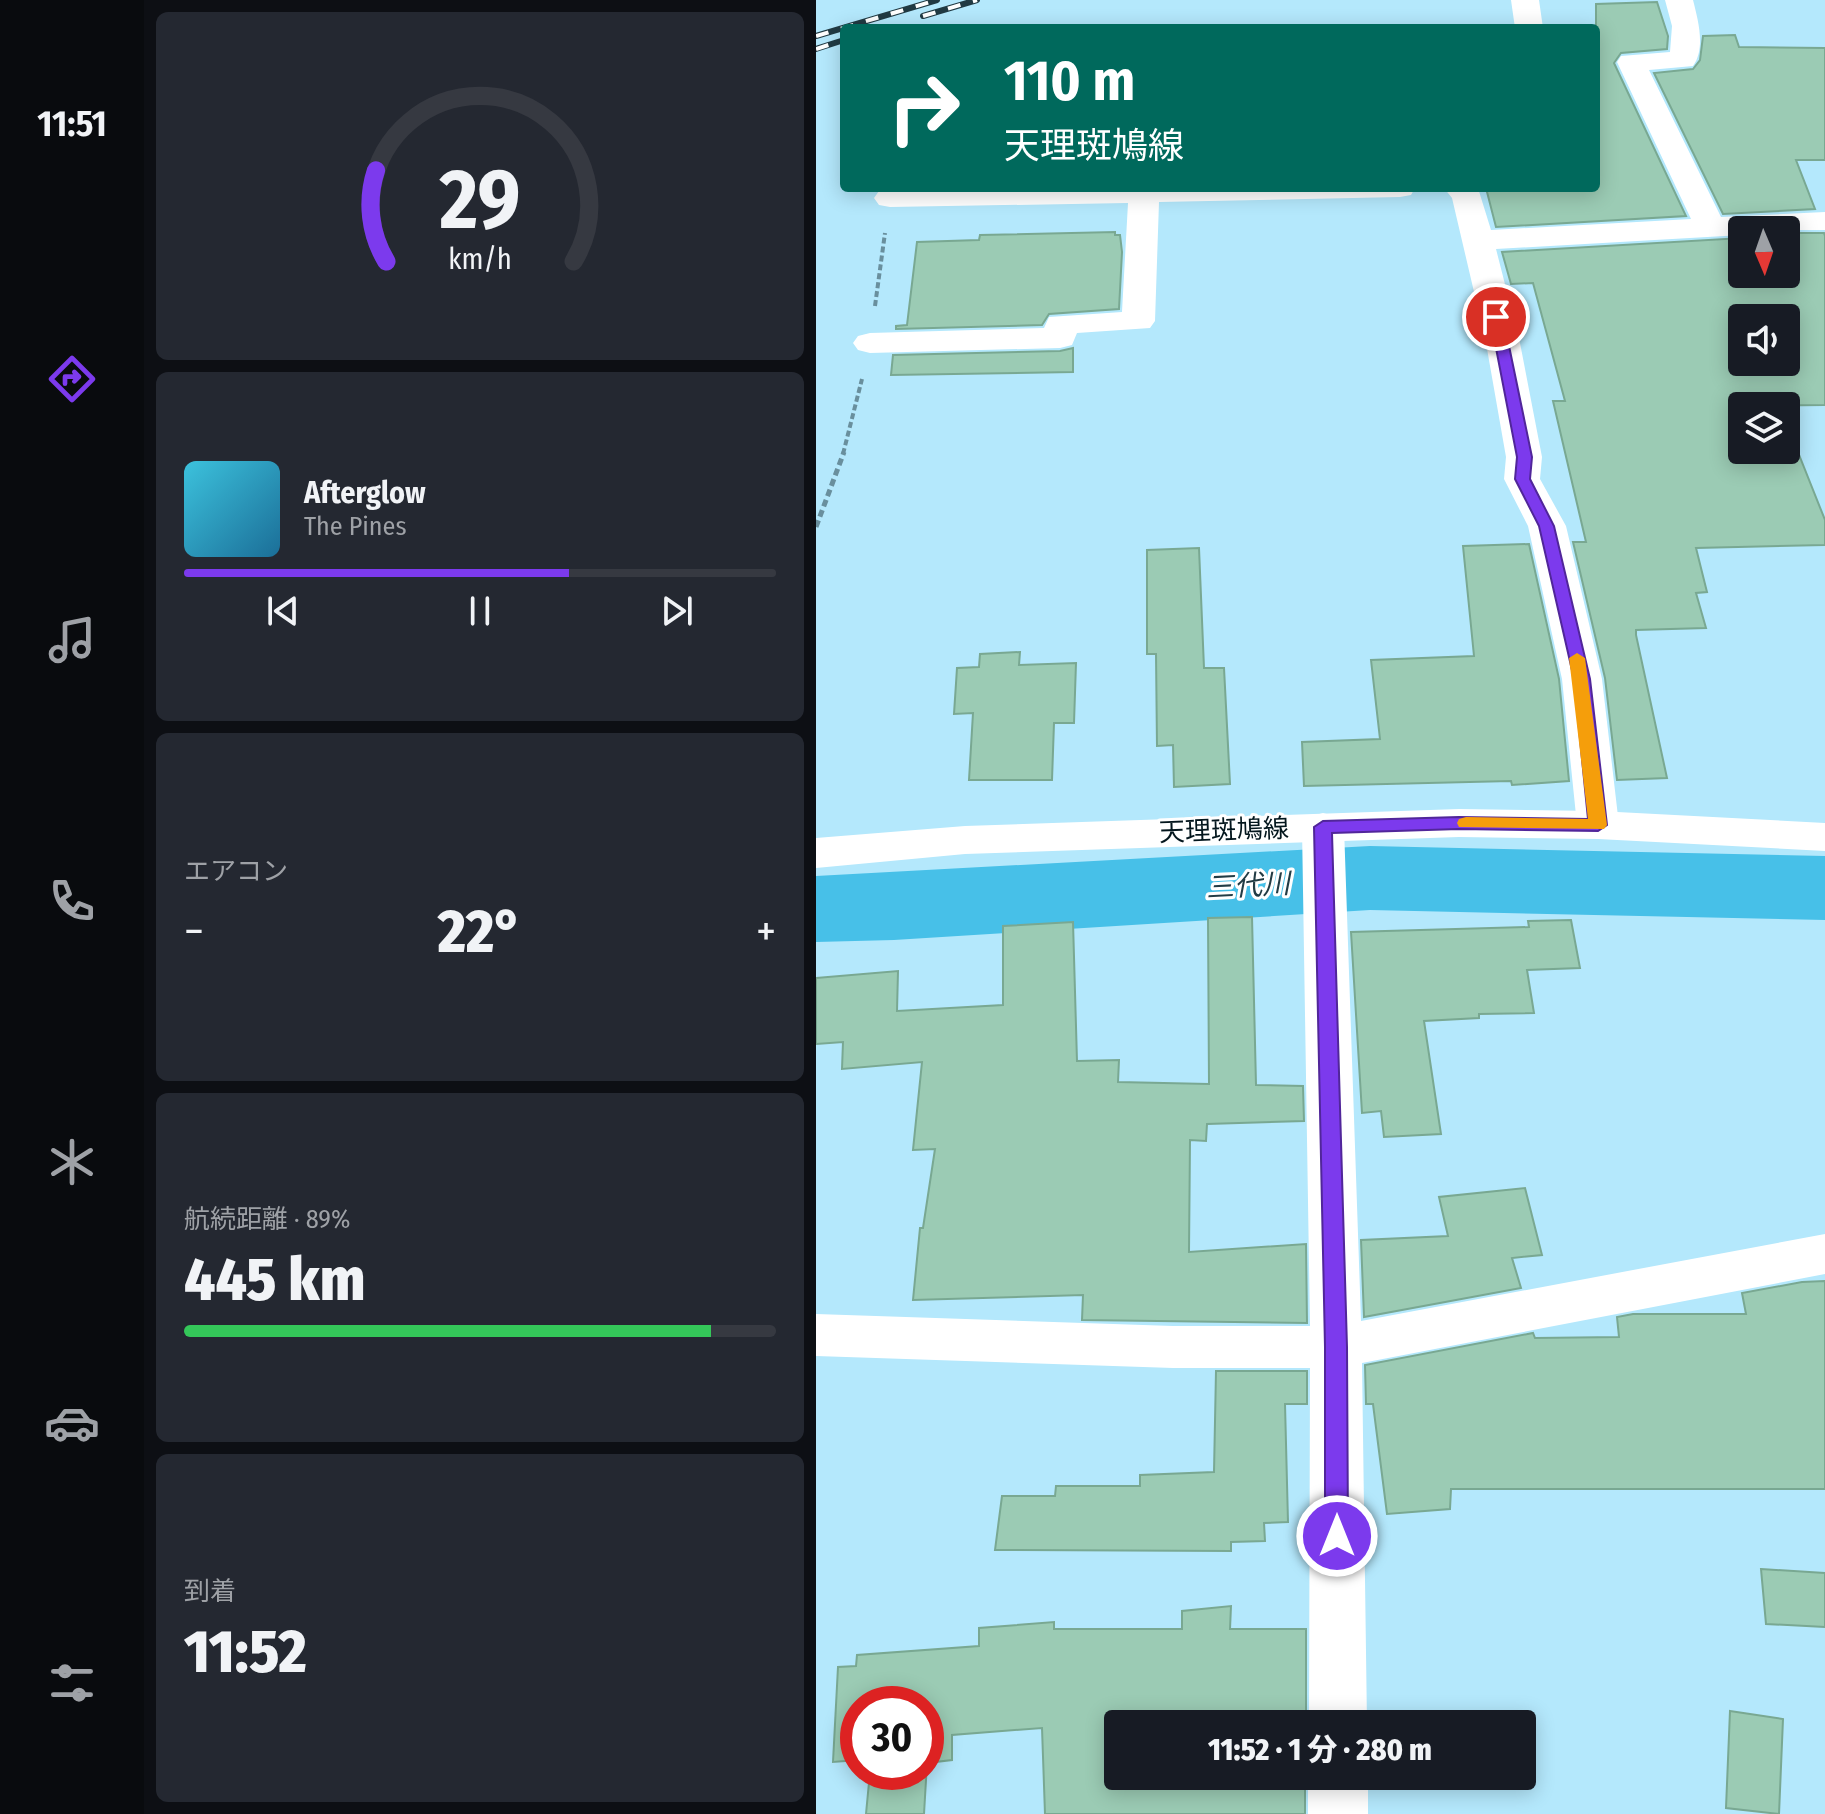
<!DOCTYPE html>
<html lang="ja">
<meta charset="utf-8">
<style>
body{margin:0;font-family:"Fira Sans Condensed","Noto Sans JP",sans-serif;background:#242831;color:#f1f3f6;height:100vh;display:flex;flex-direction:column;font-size:30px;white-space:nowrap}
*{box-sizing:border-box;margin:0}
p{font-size:26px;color:#9ea1a6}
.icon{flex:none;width:44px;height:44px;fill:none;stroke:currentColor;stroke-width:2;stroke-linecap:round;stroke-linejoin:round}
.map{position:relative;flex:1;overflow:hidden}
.sheet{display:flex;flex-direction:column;gap:12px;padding:12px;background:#0d0f14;width:672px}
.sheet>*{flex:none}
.hud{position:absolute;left:24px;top:24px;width:760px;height:168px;border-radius:8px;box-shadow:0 4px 20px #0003;background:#00695c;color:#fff;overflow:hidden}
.needle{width:52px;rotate:178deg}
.tools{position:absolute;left:912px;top:216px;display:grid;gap:16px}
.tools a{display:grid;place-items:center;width:72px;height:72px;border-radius:8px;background:#171b24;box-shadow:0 4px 20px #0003;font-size:40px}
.speed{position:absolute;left:24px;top:1686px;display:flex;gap:16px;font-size:40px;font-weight:700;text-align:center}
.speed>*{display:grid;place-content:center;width:104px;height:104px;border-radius:50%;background:#171b24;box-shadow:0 4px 20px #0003;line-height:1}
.speed .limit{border:12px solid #d22;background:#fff;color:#111}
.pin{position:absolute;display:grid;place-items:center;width:68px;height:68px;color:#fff;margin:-34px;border:4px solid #fff;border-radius:50%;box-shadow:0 2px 8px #0007}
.me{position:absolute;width:88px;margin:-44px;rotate:0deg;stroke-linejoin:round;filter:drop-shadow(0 0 6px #0008)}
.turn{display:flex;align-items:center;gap:28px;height:168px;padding:0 32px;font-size:36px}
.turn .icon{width:104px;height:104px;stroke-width:2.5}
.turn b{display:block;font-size:56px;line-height:68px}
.big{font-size:60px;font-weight:800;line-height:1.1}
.sheet .widget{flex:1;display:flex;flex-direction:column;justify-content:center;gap:12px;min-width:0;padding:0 28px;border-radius:12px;background:#242831}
.sheet .dial{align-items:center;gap:0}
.dial svg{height:208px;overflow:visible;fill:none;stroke:#363941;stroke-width:7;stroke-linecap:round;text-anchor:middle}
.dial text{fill:#f1f3f6;stroke:none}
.song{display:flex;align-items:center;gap:24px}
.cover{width:96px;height:96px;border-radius:12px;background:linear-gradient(135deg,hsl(190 70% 55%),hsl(200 70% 35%))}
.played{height:8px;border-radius:4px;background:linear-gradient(90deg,#7c3aed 65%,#363941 65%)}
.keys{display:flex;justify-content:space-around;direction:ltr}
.heat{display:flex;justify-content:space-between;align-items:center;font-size:44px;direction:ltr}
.charge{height:12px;border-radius:6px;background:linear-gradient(90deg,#34c759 89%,#363941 0)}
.trip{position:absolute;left:288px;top:1710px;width:432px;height:80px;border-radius:8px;background:#171b24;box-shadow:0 4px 20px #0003;font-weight:800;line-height:80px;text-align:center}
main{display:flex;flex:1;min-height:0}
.tabs{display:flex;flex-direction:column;width:144px;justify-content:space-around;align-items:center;background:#090b0e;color:#9ea1a6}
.tabs .icon{width:56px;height:56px}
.tabs .current{color:#7c3aed}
.tabs b{font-size:36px;color:#f1f3f6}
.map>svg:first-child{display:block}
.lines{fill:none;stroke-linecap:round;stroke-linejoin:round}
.river{fill:#47c0e8;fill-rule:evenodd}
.building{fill:#9bcbb4;stroke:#79a892;stroke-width:2;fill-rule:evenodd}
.path-far1{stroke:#698f9d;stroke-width:4;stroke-dasharray:6 3;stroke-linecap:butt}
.path{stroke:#698f9d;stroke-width:5;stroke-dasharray:7 4;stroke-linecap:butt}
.street{fill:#fff;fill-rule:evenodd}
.secondary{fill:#fff;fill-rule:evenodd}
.rail-casing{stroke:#213a43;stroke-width:6}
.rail{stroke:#fff;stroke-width:4;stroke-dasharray:13;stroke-linecap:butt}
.route{fill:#7c3aed;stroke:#51269a;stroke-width:2}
.slow{fill:#f59e0b}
.labels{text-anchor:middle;stroke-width:6;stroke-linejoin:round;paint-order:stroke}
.street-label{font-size:26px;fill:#03161d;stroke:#fff}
.water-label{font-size:28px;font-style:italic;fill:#223c45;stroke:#fff}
</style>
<main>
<nav class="tabs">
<b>11:51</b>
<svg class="icon current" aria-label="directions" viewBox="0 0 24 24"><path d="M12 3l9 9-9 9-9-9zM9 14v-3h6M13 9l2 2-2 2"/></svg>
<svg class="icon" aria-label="music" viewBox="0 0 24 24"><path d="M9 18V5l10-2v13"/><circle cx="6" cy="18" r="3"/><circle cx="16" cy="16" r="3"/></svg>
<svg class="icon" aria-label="phone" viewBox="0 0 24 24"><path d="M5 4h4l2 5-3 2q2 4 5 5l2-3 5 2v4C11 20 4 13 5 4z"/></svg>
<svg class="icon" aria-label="climate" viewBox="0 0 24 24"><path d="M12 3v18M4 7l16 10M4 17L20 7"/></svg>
<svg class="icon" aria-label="car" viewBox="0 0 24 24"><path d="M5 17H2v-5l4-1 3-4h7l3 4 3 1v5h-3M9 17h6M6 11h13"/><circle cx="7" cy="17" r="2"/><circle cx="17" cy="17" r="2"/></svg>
<svg class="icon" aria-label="filters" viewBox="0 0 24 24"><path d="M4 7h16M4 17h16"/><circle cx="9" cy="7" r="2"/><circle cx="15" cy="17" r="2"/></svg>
</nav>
<section class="sheet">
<div class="widget dial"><svg viewBox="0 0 100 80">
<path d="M14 69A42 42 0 1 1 86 69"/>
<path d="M14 69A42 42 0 0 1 10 34" stroke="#7c3aed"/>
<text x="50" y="56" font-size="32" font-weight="700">29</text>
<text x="50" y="72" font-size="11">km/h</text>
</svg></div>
<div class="widget">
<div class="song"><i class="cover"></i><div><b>Afterglow</b><p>The Pines</p></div></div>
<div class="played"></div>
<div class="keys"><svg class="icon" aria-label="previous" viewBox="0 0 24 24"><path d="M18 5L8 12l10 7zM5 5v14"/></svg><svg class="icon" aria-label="pause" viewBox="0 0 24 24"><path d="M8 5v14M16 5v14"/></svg><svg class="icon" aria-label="next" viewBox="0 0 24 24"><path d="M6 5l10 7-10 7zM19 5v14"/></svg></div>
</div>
<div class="widget"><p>エアコン</p>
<div class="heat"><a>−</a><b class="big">22°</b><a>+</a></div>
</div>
<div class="widget"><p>航続距離 · 89%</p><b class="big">445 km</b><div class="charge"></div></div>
<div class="widget"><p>到着</p><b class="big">11:52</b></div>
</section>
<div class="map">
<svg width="1009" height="1814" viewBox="0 0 1009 1814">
<rect width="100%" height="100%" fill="#b4e8fc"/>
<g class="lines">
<path class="river" d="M554,846L1009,856V920L554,910L78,940L0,942V876Z"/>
</g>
<path class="building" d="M841,2L852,36L851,49L805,53L798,63L870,216L680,227L670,188H780V4Z
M919,35L923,47L1009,48V160H980L999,209L907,214L838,73L877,69L884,60L887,36Z
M299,232V235H304L306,252L303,309L233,314L226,325L80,329V326L91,325L101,242L163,240L164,235Z
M970,233H1008L1009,236V405L926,406V450H970V422L1009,520V545L880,548L891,592L880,593L890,628L820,630V635L851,778L801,780L789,678L757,542H770L737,401H749L717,283L695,284L686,252L926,238V274H970ZM926,318H970V362H926Z
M257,348V372L75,375L77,355L244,351Z
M713,544L743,679L753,781L696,785L695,781L488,786L486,742L564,739L555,660L658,656L647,546Z
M383,548L388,668H408L414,784L358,787L357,745L341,746L340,654H331V550Z
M204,652L203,665L260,663L258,723H238L236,780H153L157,713L138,714L141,668L163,667L164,654Z
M436,917L440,1085L487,1086L488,1121L391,1124L390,1141L374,1140L373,1252L490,1244L491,1323L266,1320L267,1295L97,1300L104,1228H107L119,1149L97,1150L106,1062L26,1069L27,1042L0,1044V978L82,971L81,1011L187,1005V926L257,922L261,1061L303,1060L302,1082L393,1084L392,918Z
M755,920L764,968L711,970L718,1013L663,1014V1018L608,1021L625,1134L568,1137L565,1111L546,1113L535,932L713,927L712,921Z
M709,1188L726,1255L696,1258L705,1288L548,1317L545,1240L632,1236L623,1197Z
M1009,1281V1489H635L634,1509L571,1514L557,1404H550L549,1365L717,1333L719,1338L803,1337L801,1317L817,1314H930L926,1293L986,1282Z
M400,1371H491V1404H469L472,1522L448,1523L449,1541L415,1542V1551L179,1550L186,1496H239L240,1486H324V1475L398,1472Z
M945,1569L1009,1573V1627L950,1624Z
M415,1606L414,1629H490V1724H302V1776H489V1814H229L226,1728L136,1735V1760L111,1763L108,1814H50L54,1772H110V1704H42V1760L17,1762L22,1667L40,1666L41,1655L163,1646V1628L238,1622V1629H366V1611Z
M914,1711L967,1719L963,1814L910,1808Z"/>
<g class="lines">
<path class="path-far1" d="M59,306L69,233
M27,454L46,379"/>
<path class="path" d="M0,527L28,452"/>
<path class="street" d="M695,0H723L727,28H699Z
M849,0H877C882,20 890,48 877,66L833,70L905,217L1009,212V230H926V235L680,249L704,343L726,457L724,479L750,526L786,679L803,825L797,835L782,839L767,835L761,825L746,679L712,526L688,479L690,457L670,343L636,198L628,188H662L675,230L875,219L801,62L805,56L854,52L856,26Z
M599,188L595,195L584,197L343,202L339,321L334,328L261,333L256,345L244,348L54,353L42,350L37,343L42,336L54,333L228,328L233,317L306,312L312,203L74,207L63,205L58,198L63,191L110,188Z
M507,813L522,817L528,827L545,1321L1009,1234V1274L546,1363L551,1724H493L494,1368H357L0,1356V1314L357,1326H494L486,827L492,817Z
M492,1776H552V1814H492Z"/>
<path class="secondary" d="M643,809L782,811L1009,823V851L782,839L643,837L149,854L0,868V838L149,826Z"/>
<g class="rail-casing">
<path id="rail" d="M107,16L161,0
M0,36L121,0
M0,49L28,40"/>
</g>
<use href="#rail" class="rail"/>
</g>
<path class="route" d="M680,313L687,317L716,457L714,479L738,526L774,679L791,825L782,831L643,829L516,833L531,1347L532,1536L529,1543L521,1546L513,1543L509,1536V1347L498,827L507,821L643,817L772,819L758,679L723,526L699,479L701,457L674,317Z"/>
<path class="slow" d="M761,653L769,658L791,825L788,829L643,827L641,823L643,819L650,817L772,819L753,658Z"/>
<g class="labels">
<g class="street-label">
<text transform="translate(408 830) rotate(-2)" y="9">天理斑鳩線</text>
</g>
<g class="water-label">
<text transform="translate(432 885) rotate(-3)" y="10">三代川</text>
</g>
</g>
</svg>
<div class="tools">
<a><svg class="needle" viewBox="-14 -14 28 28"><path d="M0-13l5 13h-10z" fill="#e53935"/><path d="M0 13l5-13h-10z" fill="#9ea1a6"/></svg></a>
<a><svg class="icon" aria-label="sound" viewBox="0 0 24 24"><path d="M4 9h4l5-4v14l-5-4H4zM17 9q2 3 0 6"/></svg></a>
<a><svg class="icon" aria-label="layers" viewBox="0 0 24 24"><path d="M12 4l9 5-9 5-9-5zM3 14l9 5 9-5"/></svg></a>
</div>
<div class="speed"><div class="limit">30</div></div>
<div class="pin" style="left:680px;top:317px;background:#d93025"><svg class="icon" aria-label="arrive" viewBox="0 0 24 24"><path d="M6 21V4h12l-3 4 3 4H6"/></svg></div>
<svg class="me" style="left:521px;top:1536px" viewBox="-20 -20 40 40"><circle r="17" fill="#7c3aed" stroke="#fff" stroke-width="3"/><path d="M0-11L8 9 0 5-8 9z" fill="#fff"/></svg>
<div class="trip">11:52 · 1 分 · 280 m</div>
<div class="hud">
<div class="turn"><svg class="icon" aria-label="right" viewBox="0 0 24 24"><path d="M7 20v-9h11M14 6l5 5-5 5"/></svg><div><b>110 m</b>天理斑鳩線</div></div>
</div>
</div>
</main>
